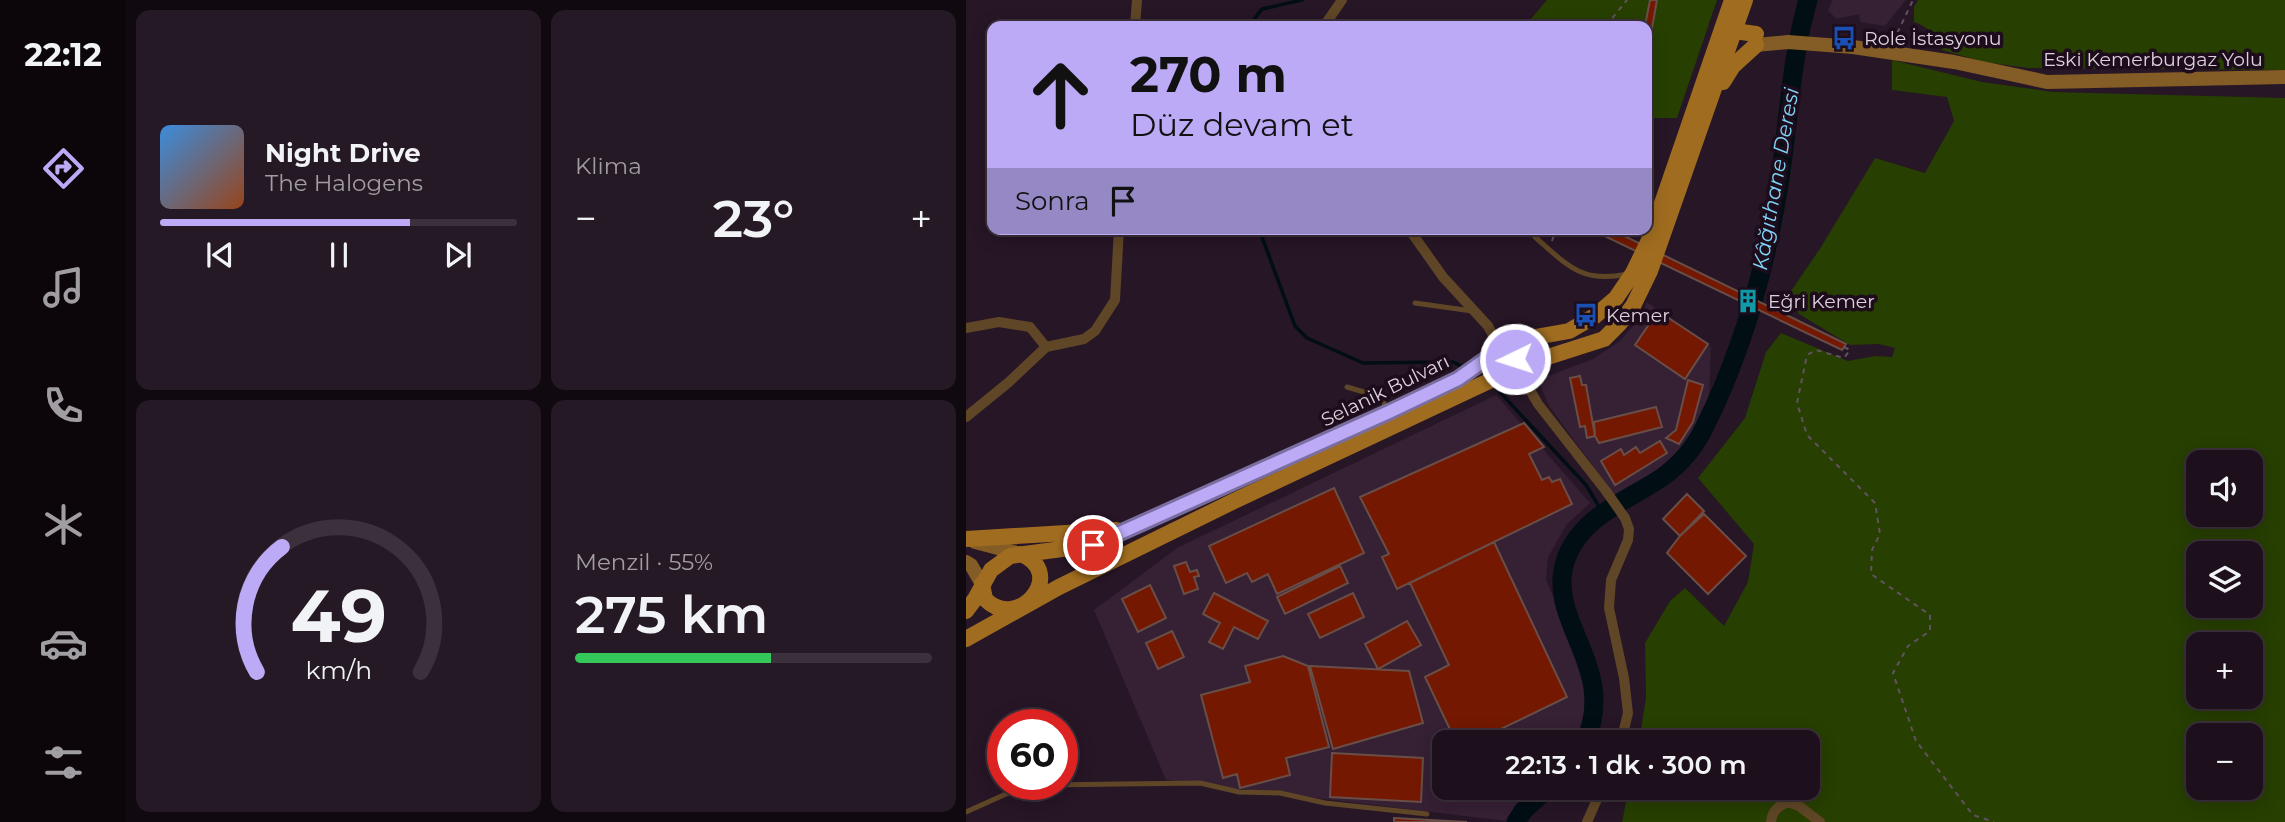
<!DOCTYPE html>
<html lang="tr">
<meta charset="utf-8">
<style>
body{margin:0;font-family:Montserrat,sans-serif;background:#251925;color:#f1f3f6;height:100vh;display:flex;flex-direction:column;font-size:26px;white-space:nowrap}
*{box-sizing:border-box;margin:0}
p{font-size:23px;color:#a09da3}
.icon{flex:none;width:38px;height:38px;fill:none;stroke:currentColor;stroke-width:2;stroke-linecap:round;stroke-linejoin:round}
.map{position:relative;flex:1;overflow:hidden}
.drawer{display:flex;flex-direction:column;gap:10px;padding:10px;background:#10090f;width:840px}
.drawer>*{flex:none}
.top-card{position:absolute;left:21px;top:21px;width:665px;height:214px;border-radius:14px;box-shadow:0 4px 18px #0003,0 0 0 2px #3b303b;background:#bcaaf6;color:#111;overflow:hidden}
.buttons{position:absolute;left:1220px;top:450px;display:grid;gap:14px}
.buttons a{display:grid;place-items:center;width:77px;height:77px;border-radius:14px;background:#1d101c;box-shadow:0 4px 18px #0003,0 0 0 2px #3b303b;font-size:35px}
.speed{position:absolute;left:21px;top:709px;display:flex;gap:14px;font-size:35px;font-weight:700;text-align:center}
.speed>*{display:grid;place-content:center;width:91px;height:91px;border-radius:50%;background:#1d101c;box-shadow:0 4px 18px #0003,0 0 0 2px #3b303b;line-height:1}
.speed .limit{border:10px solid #d22;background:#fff;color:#111}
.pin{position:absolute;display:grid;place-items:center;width:60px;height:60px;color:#fff;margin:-30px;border:4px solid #fff;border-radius:50%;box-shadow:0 2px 7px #0007}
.me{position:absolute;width:77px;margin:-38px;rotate:266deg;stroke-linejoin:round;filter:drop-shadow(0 0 5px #0008)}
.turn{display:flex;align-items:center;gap:24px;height:147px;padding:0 28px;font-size:32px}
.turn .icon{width:91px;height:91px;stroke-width:2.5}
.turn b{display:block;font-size:49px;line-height:60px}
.then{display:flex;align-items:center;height:66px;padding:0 28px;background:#0003;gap:14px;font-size:26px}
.big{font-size:52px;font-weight:600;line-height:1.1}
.drawer .tile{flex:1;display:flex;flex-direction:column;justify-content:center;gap:10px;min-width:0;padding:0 24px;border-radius:14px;background:#251925}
.drawer .dial{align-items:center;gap:0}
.dial svg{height:182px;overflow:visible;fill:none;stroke:#3b303b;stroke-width:7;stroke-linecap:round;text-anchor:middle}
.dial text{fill:#f1f3f6;stroke:none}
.song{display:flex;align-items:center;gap:21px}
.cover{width:84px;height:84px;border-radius:10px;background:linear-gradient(135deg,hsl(210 70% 55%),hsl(20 70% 35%))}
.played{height:7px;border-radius:4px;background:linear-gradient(90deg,#bcaaf6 70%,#3b303b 70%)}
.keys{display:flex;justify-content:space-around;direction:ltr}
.heat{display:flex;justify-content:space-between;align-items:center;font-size:38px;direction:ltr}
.charge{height:10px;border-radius:5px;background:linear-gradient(90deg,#34c759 55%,#3b303b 0)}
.drawer .tiles{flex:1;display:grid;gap:10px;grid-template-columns:repeat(2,1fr)}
.trip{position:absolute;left:466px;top:730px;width:388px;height:70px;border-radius:14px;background:#1d101c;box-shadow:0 4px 18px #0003,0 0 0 2px #3b303b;font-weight:600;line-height:70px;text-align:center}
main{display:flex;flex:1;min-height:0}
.tabs{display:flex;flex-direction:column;width:126px;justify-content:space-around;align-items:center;background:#0c060b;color:#a09da3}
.tabs .icon{width:49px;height:49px}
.tabs .active{color:#bcaaf6}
.tabs b{font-size:32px;color:#f1f3f6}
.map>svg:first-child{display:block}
.built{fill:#362034}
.green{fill:#273f01;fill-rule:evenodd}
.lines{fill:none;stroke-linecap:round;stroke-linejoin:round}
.stream{stroke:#010e14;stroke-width:3.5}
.river{stroke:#010e14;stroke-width:19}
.building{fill:#741801;stroke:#694e48;stroke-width:2}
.path{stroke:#615260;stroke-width:2;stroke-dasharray:5 5;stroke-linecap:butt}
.service{stroke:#5f4626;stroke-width:5}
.minor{stroke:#5f4626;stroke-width:10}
.secondary{stroke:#845c25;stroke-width:14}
.primary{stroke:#a06d20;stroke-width:16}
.route-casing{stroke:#7a6ea0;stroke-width:18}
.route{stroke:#bcaaf6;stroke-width:12}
.labels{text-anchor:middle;stroke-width:7;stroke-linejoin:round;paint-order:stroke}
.poi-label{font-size:19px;fill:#ddd1db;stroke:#1d0d1c;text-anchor:start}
.street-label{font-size:19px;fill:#ddd1db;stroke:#1d0d1c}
.water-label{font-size:21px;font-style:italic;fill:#7fd4f7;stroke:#1d0d1c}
</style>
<main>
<nav class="tabs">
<b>22:12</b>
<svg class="icon active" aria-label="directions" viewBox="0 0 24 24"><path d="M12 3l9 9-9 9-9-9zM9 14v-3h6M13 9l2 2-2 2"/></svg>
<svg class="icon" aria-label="music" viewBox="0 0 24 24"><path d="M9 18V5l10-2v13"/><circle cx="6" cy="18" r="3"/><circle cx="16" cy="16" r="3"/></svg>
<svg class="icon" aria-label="phone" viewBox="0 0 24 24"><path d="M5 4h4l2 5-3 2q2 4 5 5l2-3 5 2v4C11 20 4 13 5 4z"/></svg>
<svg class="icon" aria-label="climate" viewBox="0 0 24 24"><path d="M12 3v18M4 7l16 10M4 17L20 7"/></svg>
<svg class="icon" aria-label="car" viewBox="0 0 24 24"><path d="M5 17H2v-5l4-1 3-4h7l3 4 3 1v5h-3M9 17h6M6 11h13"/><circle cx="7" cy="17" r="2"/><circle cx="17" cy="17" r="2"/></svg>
<svg class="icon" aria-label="filters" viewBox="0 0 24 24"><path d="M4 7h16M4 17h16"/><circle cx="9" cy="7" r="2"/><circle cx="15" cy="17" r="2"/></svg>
</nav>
<section class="drawer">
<div class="tiles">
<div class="tile">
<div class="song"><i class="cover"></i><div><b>Night Drive</b><p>The Halogens</p></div></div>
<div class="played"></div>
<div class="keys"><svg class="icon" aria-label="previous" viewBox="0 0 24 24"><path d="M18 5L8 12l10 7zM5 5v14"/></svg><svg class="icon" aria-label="pause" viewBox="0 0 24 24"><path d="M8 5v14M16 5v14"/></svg><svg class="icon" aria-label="next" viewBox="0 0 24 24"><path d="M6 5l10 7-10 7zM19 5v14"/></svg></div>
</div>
<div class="tile"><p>Klima</p>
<div class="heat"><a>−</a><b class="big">23°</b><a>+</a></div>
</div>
<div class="tile dial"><svg viewBox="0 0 100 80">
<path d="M14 69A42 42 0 1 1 86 69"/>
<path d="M14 69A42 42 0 0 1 25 14" stroke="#bcaaf6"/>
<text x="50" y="56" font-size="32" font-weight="700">49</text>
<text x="50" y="72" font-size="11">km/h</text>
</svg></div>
<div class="tile"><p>Menzil · 55%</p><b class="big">275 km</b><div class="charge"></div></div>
</div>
</section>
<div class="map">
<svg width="1319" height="822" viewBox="0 0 1319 822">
<rect width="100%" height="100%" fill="#271626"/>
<path class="built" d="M866,0H940L919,26L894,22L893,14L871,19L862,11Z
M681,302L745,347L743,397L738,420L727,441L707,461L682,479L649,496L583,406L572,380L627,359L654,341L676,316Z
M530,395L624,503L601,524L582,557L580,580L598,621L624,704L618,726L604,742H478V788H566L540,821L200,780L128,610L211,548Z"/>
<path class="green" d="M581,0H751L711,118H681V26H559Z
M952,0H1319V70L1062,68L1018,62L976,50V40C965,35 961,25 948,22V7Z
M926,60L1016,82L1087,92L1319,98V822H656L663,788H842V742H673L680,698L679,643L704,601L719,588L758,626L782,582L788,544L732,478L779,418L800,352L815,333L882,361L909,356L926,357L929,348L913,344L884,345L833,314L821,297L855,247L909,158L959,173L988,121L981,97L926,90ZM1232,462H1284V514H1232ZM1232,553H1284V606H1232ZM1232,644H1284V696H1232ZM1232,735H1284V788H1232Z"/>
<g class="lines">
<path class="stream" d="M283,26L296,9L336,0
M293,229L329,326L341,338L397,363L487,362L495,366
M531,389L620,485L637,513"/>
<path class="river" d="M619,742C653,666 578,621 600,559C615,516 661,501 695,478C714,465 729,447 739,426C777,350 801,262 814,178C823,118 825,59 842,0
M550,822L557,811L582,788"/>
</g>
<path class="building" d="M684,0H691L681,56L679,26Z
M624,229H644L880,344L876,350Z
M692,311L742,344L719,379L669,345Z
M614,376L616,385H620L629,436L621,438L619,426L614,427L604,378Z
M722,380L737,385L727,422L713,444L700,438L710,430Z
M690,407L696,427L633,443L629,436L628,422Z
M558,423L578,447L563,454L576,480L583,477L586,482L594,479L606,504L431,589L416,557L423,554L394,497Z
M694,441L701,453L649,485L635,461L655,449L658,455L670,447L674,453Z
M368,488L398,553L311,594L302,574L286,582L281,573L260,583L243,546Z
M721,494L738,511L714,536L697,519Z
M738,514L780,556L742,594L701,553L714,536Z
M528,542L601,697L508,742H490L459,677L483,665L444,583Z
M220,562L224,572L231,570L233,576L228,577L232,589L218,594L208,566Z
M374,566L382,583L319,614L311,597Z
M184,585L200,618L172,632L156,599Z
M248,593L302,621L292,639L268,627L257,649L243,642L254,623L237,614Z
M387,593L398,617L354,638L342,614Z
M441,621L455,645L412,669L399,644Z
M206,631L218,657L192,669L180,643Z
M317,656L342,666L363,747L320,758L324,775L274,788L271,774L257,778L235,695L284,682L279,666Z
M344,666L443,671L457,723L367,749Z
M366,753L457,758L455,802L364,797Z
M428,818L501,822H428Z"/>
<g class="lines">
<path class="path" d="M640,26L661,0
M927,42L947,0
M586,241L590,229
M878,347L884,350L878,358L850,350L841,355L831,403L841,435L909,503L914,534L906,550L905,574L964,615V631L942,646L927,673L950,741L1007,815L1028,822"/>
<path class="service" d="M569,237C601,265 616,284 661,274
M449,303L506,311
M381,387L415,397L421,409
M0,812L40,794L78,785L234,783L273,792L314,793L359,803L461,814"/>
<path class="minor" d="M169,26L171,0
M358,26L376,0
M443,229L477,277L522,326L535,350
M0,328L33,322L64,327L80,347
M557,365L564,390L572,404L640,491L659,518L663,529L662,540L645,580L643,608L658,678L662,713L655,742
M0,417L43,382L80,347L118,339L129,331L149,300L153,229
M621,822L636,788
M805,822C806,811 812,806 822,802L833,806L854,822"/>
<path class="secondary" d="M790,45L822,42L887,47L988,62L1081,82L1319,77
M9,542L55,554
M0,562L5,565L16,584"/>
<path class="primary" d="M761,30L790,34
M757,82L767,66L790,45
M0,539L150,530
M16,584L19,599C52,633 102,573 55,554
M0,611L9,599L25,570L44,556L126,545L392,427L492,379L535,350L559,339L603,331L629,316L650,298L667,273L684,238L766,0
M0,639L93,587L266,502L557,365L638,339L653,324L667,306L684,271L779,0"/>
</g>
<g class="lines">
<g class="route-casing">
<path id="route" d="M127,545L423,412L492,379L530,352L549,359"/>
</g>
<use href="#route" class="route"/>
</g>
<defs>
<g id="bus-bare" transform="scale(1.89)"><path d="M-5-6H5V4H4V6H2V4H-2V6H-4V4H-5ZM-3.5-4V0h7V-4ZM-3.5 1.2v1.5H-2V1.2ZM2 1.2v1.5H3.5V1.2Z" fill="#1a4fb4" stroke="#1d0d1c" stroke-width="2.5" paint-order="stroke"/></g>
<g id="building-bare" transform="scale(1.89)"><path d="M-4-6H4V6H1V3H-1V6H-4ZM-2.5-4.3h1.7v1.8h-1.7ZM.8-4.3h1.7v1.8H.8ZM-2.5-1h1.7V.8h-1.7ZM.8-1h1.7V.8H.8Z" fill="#0f9aa8" stroke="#1d0d1c" stroke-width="2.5" paint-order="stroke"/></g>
</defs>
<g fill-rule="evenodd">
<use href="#bus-bare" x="878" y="38"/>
<use href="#building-bare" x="782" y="301"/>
<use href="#bus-bare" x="620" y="315"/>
</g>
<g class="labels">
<g class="poi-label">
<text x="898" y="45">Role İstasyonu</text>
<text x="802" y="308">Eğri Kemer</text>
<text x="640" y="322">Kemer</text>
</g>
<g class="street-label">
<text x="1187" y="66">Eski Kemerburgaz Yolu</text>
<text transform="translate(419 390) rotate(-26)" y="7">Selanik Bulvarı</text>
</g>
<g class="water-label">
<text transform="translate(810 179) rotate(-80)" y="7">Kâğıthane Deresi</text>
</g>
</g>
</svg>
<div class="buttons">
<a><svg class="icon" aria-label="sound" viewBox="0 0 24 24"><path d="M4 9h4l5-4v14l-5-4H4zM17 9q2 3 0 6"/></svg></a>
<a><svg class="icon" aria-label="layers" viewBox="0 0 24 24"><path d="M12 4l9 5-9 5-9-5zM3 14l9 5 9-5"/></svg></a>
<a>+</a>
<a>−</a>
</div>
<div class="speed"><div class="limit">60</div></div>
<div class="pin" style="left:127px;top:545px;background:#d93025"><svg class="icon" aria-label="arrive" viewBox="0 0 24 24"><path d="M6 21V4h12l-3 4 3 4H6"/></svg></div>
<svg class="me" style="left:549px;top:359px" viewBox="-20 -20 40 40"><circle r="17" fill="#bcaaf6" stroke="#fff" stroke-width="3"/><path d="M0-11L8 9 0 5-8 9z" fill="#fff"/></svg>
<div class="trip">22:13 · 1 dk · 300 m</div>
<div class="top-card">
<div class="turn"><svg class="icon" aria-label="ahead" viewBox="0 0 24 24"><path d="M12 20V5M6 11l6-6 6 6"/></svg><div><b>270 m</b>Düz devam et</div></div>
<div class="then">Sonra<svg class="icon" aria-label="arrive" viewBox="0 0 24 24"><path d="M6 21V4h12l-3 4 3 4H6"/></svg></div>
</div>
</div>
</main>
